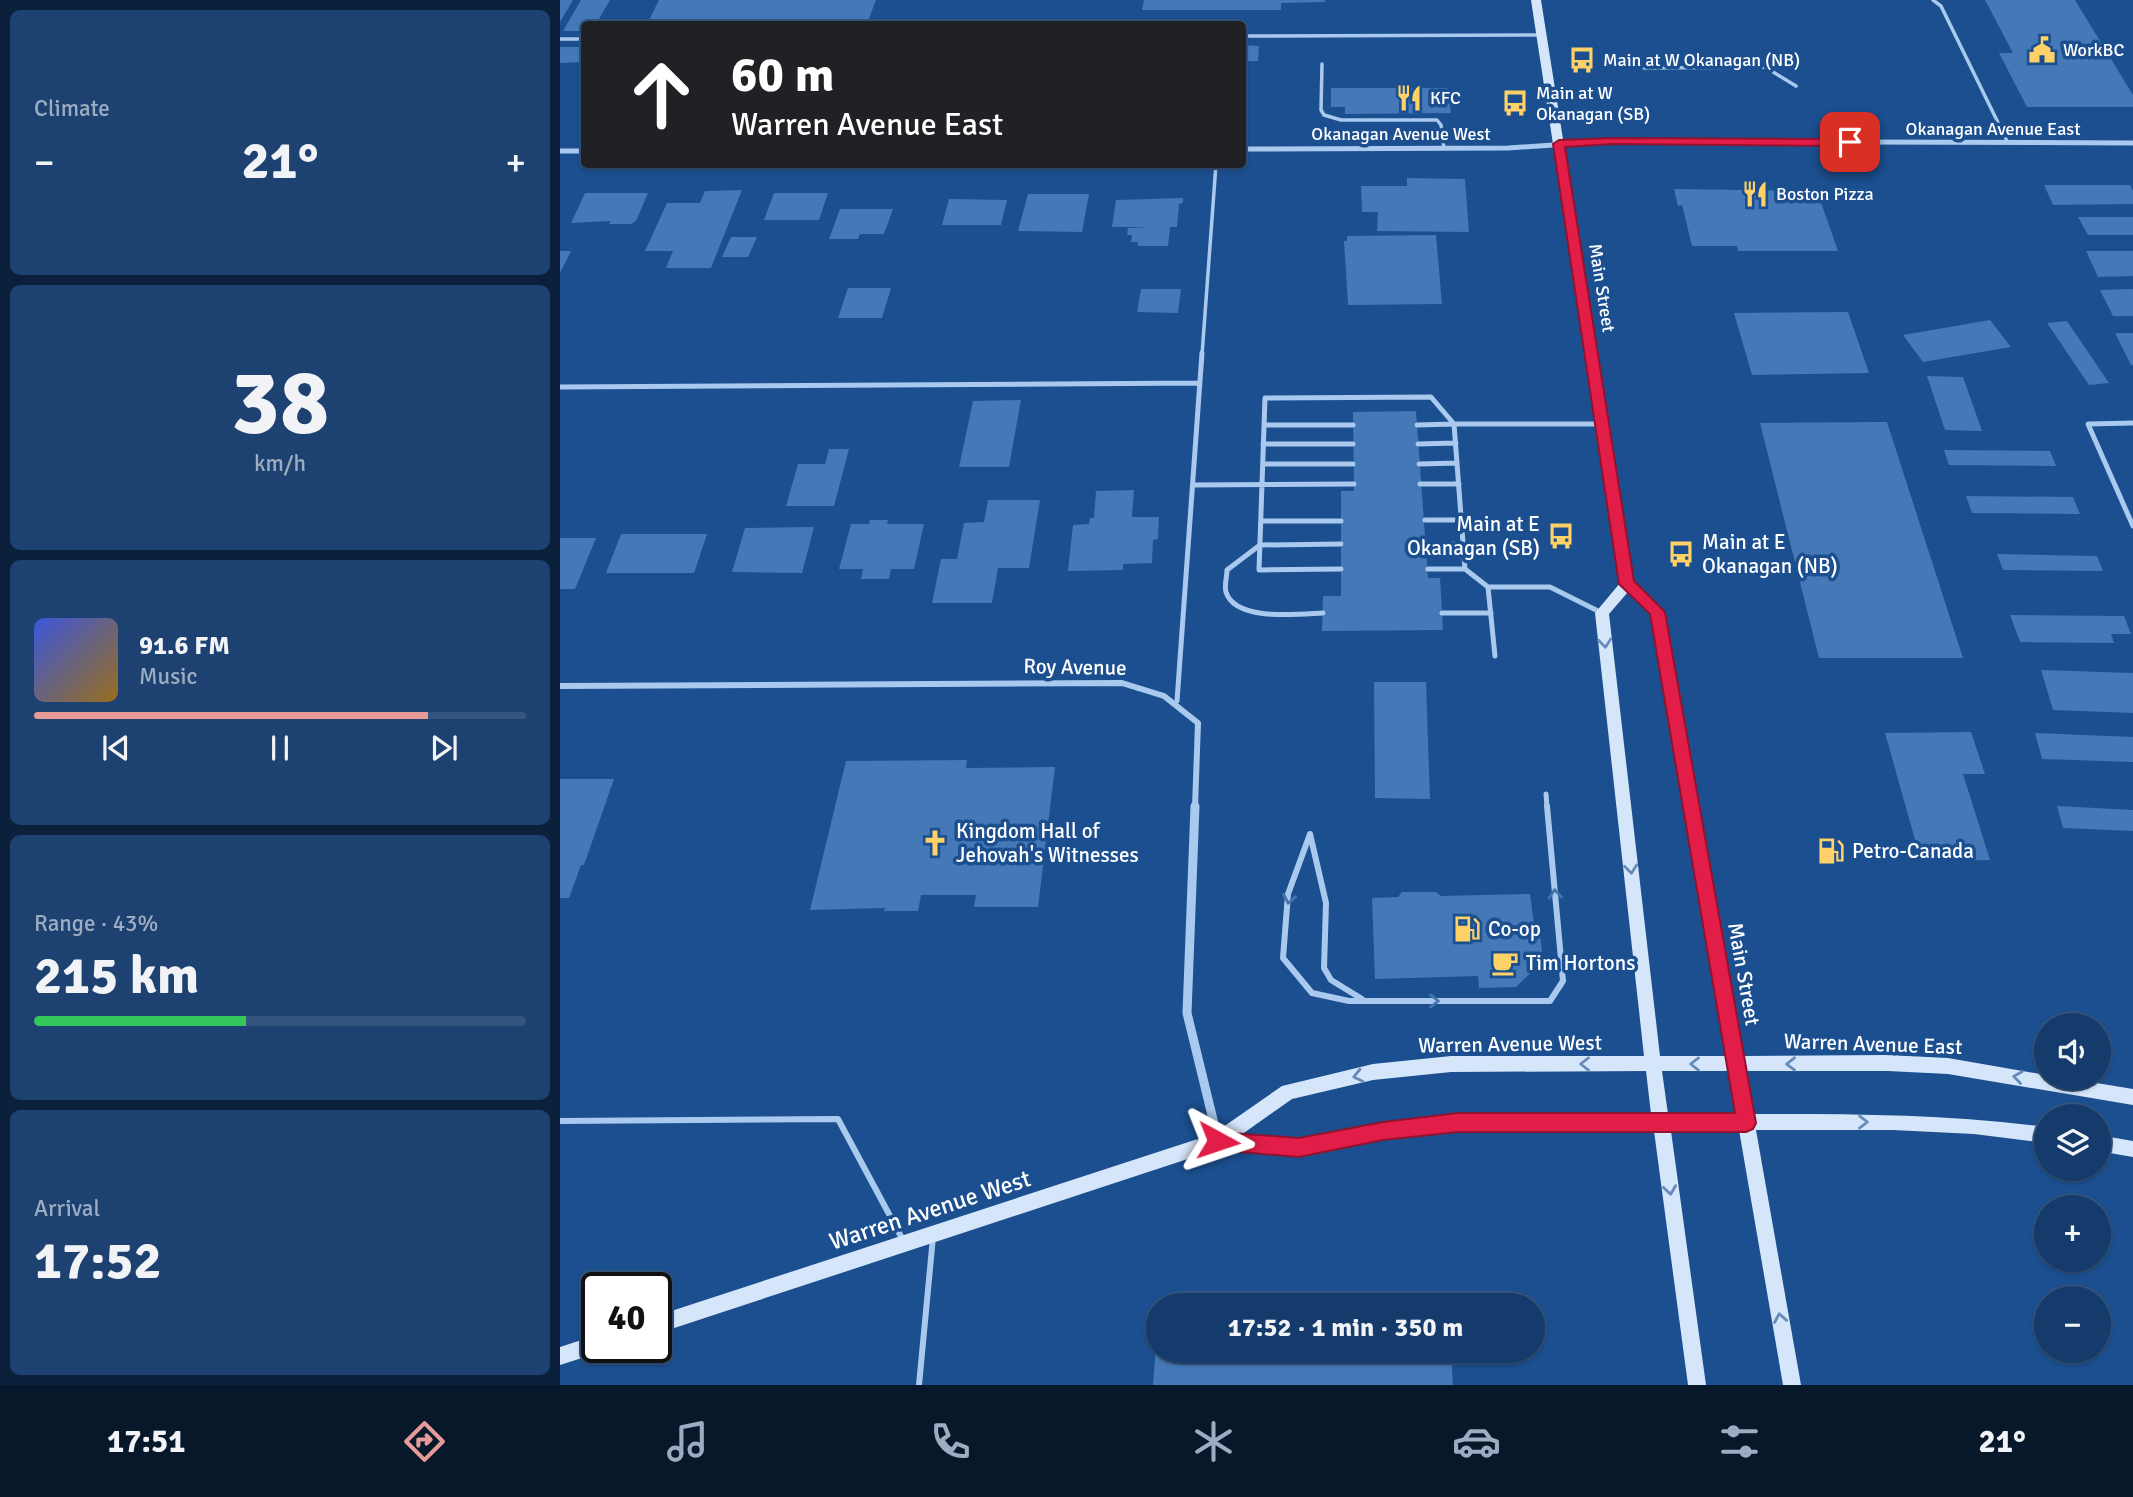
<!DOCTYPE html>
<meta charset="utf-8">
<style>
body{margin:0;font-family:Signika,sans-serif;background:#1d4271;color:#f1f3f6;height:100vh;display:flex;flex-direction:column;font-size:26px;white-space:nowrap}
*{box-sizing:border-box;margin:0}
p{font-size:23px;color:#9dadc1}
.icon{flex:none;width:38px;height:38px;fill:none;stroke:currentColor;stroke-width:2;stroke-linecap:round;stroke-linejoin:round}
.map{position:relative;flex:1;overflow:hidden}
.sheet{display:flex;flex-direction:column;gap:10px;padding:10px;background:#0b203b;width:560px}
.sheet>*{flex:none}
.top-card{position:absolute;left:21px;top:21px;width:665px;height:147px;border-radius:7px;box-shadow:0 2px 5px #0004,0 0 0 2px #33557e;background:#202124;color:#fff;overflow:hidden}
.fabs{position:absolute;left:1474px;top:1013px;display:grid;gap:14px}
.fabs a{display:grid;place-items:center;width:77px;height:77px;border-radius:50%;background:#143b6b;box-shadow:0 2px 5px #0004,0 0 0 2px #33557e;font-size:35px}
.speed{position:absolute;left:21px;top:1272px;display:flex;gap:14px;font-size:35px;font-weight:700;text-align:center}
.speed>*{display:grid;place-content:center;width:91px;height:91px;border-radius:50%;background:#143b6b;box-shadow:0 2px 5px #0004,0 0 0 2px #33557e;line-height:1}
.speed .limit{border:4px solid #111;border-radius:10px;background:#fff;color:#111}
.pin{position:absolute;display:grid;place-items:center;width:60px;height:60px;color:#fff;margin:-30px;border-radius:14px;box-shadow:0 4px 10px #0006}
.me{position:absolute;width:77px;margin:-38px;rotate:95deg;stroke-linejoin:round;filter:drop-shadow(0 0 5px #0008)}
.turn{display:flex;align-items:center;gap:24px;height:147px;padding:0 35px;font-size:32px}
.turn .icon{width:91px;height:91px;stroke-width:2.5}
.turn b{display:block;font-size:49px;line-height:60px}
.big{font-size:52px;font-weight:800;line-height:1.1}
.sheet .tile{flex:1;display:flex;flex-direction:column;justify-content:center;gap:10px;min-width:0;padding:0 24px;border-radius:10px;background:#1d4271}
.sheet .dial{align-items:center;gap:0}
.dial b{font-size:91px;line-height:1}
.song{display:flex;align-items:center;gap:21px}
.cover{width:84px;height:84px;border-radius:10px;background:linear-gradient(135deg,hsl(230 70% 55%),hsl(40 70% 35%))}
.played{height:7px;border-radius:4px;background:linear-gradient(90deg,#e69b98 80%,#33557e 80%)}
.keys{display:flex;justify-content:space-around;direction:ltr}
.heat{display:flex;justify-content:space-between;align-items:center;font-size:38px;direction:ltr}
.charge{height:10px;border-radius:5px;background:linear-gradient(90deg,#34c759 43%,#33557e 0)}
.trip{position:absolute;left:586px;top:1293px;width:399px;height:70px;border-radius:35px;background:#143b6b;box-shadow:0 2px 5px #0004,0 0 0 2px #33557e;font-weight:800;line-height:70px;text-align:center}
.dock{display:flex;height:112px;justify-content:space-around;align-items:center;background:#08182b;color:#9dadc1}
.dock .icon{width:49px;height:49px}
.dock .active{color:#e69b98}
.dock b{font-size:32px;color:#f1f3f6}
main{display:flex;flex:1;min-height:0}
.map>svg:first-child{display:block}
.building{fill:#4478b7}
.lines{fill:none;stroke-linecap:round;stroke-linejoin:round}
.lane-far2{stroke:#a9c9ee;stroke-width:3.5}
.lane-far1{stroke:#a9c9ee;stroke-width:5}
.lane{stroke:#a9c9ee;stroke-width:6}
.street-far2{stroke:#a9c9ee;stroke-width:5}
.street-far1{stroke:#a9c9ee;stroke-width:6}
.street{stroke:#a9c9ee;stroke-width:9}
.secondary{fill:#d6e6fa;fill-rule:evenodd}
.oneway{stroke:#668bba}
.oneway2{stroke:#4674ac}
.route{fill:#e11d48;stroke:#92132f;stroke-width:2}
.labels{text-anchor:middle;stroke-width:7;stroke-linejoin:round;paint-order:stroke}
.far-poi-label{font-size:18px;fill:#fff;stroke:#1b4f8f;text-anchor:start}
.far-street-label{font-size:18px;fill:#fff;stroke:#1b4f8f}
.poi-label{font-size:21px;fill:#fff;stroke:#1b4f8f;text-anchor:start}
.street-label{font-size:21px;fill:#fff;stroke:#1b4f8f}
.near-street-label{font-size:24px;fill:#fff;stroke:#1b4f8f}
</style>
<main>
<section class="sheet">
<div class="tile"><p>Climate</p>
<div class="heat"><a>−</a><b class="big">21°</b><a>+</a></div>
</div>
<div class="tile dial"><b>38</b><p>km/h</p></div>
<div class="tile">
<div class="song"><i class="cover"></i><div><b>91.6 FM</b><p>Music</p></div></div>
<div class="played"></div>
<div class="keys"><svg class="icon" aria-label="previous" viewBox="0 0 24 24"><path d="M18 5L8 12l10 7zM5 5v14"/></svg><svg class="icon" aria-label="pause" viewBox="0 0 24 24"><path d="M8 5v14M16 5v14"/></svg><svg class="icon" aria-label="next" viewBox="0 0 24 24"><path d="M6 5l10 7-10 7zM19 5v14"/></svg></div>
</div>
<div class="tile"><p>Range · 43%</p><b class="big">215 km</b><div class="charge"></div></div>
<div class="tile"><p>Arrival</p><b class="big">17:52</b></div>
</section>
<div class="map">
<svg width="1573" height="1385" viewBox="0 0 1573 1385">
<rect width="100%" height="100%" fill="#1b4f8f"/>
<path class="building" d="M0,0H13L0,22Z
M21,0H50L36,24H24V31H3Z
M99,0H316L308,21L88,22Z
M584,0H765V2L721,3V10H582Z
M1425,0H1515L1573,95V107H1467L1439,53H1453Z
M682,45L699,46L698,61H682Z
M0,47H24V55L21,62L0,63Z
M771,88H888L891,113L785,114V107H771Z
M847,178L905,179L909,232L817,231L818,212H802L801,186H847Z
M1484,185H1570L1573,191V204L1493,205Z
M1114,189L1257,191L1278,251H1178L1177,246H1132L1122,205L1118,206Z
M182,190L151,268H106L113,251H85L107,203H140L145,191Z
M25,193H88L76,221L71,224H49L51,221L11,223Z
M214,193H268L259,220H204Z
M468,194H529L522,232L458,231Z
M623,198V203L619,204L617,227H610L608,246H578V242H571L572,235H567L568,228L588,227H552L556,200Z
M389,199L447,200L441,225H382Z
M280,209H333L324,234H300L298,239H269Z
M1518,217H1573V235H1528Z
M876,235L882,304L788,305L784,241H787V236Z
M171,237H197L188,257H162Z
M0,251H11L0,273Z
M1526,251H1573V276L1538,277Z
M288,288H331L322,318H278Z
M581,289H621L618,313L577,312Z
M1573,289V316H1553L1540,290Z
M1288,312L1309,373L1192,375L1174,313Z
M1430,320L1451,347L1363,362L1343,335Z
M1507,321L1549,383L1529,385L1487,323Z
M1555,333H1573V365H1571Z
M1367,376L1403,377L1422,431L1385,430Z
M461,400L449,467H399L413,401Z
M856,411L868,578H880L883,630L762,631L763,596H781V491H794L793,412Z
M1327,422L1403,658H1259L1200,423Z
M269,449H289L274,506H226L238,464H265Z
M1384,450L1490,451L1496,466L1389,465Z
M574,490L572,517H599L598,539L593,540L592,563L563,564V570L508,571L513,525L529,524L530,518H534L536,491Z
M1406,496L1513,497L1520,514L1412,513Z
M428,500H480L469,568H438L432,603H372L381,559H397L404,523L424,522Z
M310,520H328L327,524H364L354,569H331L329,579H301L303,569H279L291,524H309Z
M254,527L242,573L172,572L185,528Z
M61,534H147L134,573H46Z
M0,538H36L15,589H0Z
M1437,554L1537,556L1543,571L1443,570Z
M1450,615L1564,616L1571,634H1551L1554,643L1460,642Z
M1481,670L1573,673V713L1493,710Z
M814,682H866L870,799L815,798Z
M1411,732L1425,774H1403L1430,860L1361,861L1325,733Z
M1475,733L1573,737V762L1482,759Z
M407,760L406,768L495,767L478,907H414L416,895H361L358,911H324L325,908L250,910L286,761Z
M0,779H54L24,865H21L9,898H0Z
M1497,806L1573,810V831L1503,828Z
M842,892H876L881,896L970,894L974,924H979L983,961L956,987L919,988L918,976L815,979L812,898L838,897Z
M596,1345H598V1351H891L893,1385H593Z"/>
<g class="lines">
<path class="lane-far2" d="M1373,0L1381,6L1448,143
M682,36L980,35
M0,39H24
M762,64L761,110L764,115L781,120H877L881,125L884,148
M1084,68L1205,67L1236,86
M642,355L656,164"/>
<path class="lane-far1" d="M0,387L640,383
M1573,423L1528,424L1573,526
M1041,424H894L905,569L928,587H990L1042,613
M704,425H793
M857,425L894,424
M703,444H793
M858,444L896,443
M703,464H793
M859,464L897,463
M860,484H899
M633,485L794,484
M865,520H901
M701,521H781
M867,544H903
M781,569L699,570L705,398L871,397L894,424
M868,569H905
M928,587L935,656
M763,613C740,614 675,622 666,592C664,586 667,577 667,570L700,545L781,544
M882,613H931
M617,701L642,353
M986,794L987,807"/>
<path class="lane" d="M750,834L728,894L723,958L752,993L789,1001H990L1003,981L987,806
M750,834L766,903L764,968L771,980L802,999
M0,1121L278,1119L344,1242
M359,1385L373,1237"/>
<path class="street-far2" d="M682,149L948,148L1053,141L1573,143
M0,151H24"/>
<path class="street-far1" d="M0,686L562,683L604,696L638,723L635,807"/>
<path class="street" d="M635,806L627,1013L658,1140"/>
<path class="secondary" d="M971,0H981L1073,582L1105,612L1183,1056L1328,1055L1388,1058L1486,1075V1078H1506L1573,1089V1105L1388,1074L1328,1071H1186L1194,1114C1294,1114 1386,1114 1486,1127V1143L1414,1134L1333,1130H1196L1241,1385H1223L1179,1130L1111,1131L1146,1385H1128L1094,1131H898L823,1139L739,1156L658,1149L96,1334V1316L653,1134L722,1086L813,1064L891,1056H1084L1035,613L1060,583ZM1068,592L1092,614L1167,1056H1100L1049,614ZM1086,1071L1091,1114L898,1115L823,1123L739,1140L681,1135L732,1099L813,1080L891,1072ZM1102,1071H1169L1177,1114H1108Z
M1538,1135L1573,1141V1157L1538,1151Z
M37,1335V1348H45L44,1351L0,1365V1347Z"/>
</g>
<defs><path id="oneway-chevron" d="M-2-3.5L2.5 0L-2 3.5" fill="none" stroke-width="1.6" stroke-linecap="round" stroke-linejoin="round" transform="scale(1.75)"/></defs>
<g class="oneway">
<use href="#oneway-chevron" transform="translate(1045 643) rotate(84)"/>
<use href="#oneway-chevron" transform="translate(1071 869) rotate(84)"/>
<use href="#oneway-chevron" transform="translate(1025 1064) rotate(-180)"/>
<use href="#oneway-chevron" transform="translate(1135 1064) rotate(-180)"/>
<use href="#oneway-chevron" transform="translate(1231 1064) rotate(179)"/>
<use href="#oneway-chevron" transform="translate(798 1076) rotate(167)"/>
<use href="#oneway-chevron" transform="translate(1458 1077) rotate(-172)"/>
<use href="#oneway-chevron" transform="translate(1303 1122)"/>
<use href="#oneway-chevron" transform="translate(1110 1190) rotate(82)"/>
<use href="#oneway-chevron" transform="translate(1220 1318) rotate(-100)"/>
</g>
<g class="oneway2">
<use href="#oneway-chevron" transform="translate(995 894) rotate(-95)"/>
<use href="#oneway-chevron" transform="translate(729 899) rotate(100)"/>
<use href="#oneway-chevron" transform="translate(874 1001)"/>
</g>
<path class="route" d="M1053,138L1290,139L1296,142L1290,146L1053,144L1005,147L1074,581L1105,612L1196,1123L1193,1129L1186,1132H898L823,1140L739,1157L658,1150L651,1148L648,1141L651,1134L658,1132L739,1138L823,1122L898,1113H1175L1090,614L1059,584L993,144L999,140Z"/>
<defs>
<g id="civic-bare" transform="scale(2.1)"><path d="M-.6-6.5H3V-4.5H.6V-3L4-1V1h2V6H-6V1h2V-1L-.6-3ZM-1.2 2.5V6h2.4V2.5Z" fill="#ffd166" stroke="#1b4f8f" stroke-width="2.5" paint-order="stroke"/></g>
<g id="bus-bare" transform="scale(2.1)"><path d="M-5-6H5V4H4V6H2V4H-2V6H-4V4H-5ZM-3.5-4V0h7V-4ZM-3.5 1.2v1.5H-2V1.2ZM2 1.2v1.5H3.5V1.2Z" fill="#ffd166" stroke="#1b4f8f" stroke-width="2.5" paint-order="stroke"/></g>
<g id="restaurant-bare" transform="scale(2.1)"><path d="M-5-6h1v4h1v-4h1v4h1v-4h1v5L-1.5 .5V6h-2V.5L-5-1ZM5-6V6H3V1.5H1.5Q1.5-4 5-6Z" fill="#ffd166" stroke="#1b4f8f" stroke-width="2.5" paint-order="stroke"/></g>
<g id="church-bare" transform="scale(2.1)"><path d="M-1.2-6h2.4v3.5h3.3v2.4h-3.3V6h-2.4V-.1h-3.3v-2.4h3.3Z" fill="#ffd166" stroke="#1b4f8f" stroke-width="2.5" paint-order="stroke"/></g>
<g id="fuel-bare" transform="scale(2.1)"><path d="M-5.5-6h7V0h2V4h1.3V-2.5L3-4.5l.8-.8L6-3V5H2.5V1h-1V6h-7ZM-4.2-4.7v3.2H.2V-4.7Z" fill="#ffd166" stroke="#1b4f8f" stroke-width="2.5" paint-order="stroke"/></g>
<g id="cafe-bare" transform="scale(2.1)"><path d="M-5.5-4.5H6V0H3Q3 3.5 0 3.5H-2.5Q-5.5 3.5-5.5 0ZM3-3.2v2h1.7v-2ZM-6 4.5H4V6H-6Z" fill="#ffd166" stroke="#1b4f8f" stroke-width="2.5" paint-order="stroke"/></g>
</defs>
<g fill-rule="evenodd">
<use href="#civic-bare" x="1482" y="50"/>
<use href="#bus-bare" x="1022" y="60"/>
<use href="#restaurant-bare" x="849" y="98"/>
<use href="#bus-bare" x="955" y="103"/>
<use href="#restaurant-bare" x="1195" y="194"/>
<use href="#bus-bare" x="1001" y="536"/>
<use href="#bus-bare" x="1121" y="554"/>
<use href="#church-bare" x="375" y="843"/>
<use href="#fuel-bare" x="1271" y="851"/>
<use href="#fuel-bare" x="907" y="929"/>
<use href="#cafe-bare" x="945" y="963"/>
</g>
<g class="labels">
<g class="far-poi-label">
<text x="1503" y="56">WorkBC</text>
<text x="1043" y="66">Main at W Okanagan (NB)</text>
<text x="976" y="99">Main at W<tspan x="976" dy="21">Okanagan (SB)</tspan></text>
<text x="870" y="104">KFC</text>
<text x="1216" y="200">Boston Pizza</text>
</g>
<g class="far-street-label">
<text x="1433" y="135">Okanagan Avenue East</text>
<text x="841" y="140">Okanagan Avenue West</text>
<text transform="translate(1042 288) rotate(81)" y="6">Main Street</text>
</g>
<g class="poi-label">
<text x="980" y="531" text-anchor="end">Main at E<tspan x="980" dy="24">Okanagan (SB)</tspan></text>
<text x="1142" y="549">Main at E<tspan x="1142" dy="24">Okanagan (NB)</tspan></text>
<text x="396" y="838">Kingdom Hall of<tspan x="396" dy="24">Jehovah's Witnesses</tspan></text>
<text x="1292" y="858">Petro-Canada</text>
<text x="928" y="936">Co-op</text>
<text x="966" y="970">Tim Hortons</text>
</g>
<g class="street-label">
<text transform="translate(515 667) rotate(1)" y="7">Roy Avenue</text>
<text transform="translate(1184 974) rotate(80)" y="7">Main Street</text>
<text transform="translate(950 1044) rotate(-1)" y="7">Warren Avenue West</text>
<text transform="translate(1313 1044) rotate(2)" y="7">Warren Avenue East</text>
</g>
<g class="near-street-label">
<text transform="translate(370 1210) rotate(-18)" y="8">Warren Avenue West</text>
</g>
</g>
</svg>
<div class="fabs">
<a><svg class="icon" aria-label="sound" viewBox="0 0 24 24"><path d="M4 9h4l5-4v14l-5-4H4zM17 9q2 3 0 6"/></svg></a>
<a><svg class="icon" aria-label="layers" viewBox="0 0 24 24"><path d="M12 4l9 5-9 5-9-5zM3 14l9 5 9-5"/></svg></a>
<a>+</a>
<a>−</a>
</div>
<div class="speed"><div class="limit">40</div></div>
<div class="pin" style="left:1290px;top:142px;background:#d93025"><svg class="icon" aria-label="arrive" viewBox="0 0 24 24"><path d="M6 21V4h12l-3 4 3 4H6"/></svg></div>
<svg class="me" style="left:658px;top:1141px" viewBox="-20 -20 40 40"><path d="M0-17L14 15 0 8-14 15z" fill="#e11d48" stroke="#fff" stroke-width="4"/></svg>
<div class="trip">17:52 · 1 min · 350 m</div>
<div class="top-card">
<div class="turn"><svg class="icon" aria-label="ahead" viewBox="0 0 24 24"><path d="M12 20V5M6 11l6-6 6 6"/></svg><div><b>60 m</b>Warren Avenue East</div></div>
</div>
</div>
</main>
<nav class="dock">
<b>17:51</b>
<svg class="icon active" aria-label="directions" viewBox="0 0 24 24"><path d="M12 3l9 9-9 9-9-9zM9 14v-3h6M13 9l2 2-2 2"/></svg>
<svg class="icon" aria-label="music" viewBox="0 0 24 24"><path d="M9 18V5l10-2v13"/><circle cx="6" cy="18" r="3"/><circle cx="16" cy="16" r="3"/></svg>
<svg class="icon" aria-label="phone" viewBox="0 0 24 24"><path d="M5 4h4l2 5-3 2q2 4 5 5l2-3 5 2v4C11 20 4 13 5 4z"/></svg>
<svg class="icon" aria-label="climate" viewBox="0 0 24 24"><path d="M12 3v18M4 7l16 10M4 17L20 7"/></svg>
<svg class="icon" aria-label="car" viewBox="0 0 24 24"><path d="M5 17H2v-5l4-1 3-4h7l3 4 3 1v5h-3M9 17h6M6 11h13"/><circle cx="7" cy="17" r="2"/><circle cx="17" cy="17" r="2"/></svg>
<svg class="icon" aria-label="filters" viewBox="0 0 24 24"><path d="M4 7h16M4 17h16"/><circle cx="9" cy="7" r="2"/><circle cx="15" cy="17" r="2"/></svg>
<b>21°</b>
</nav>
